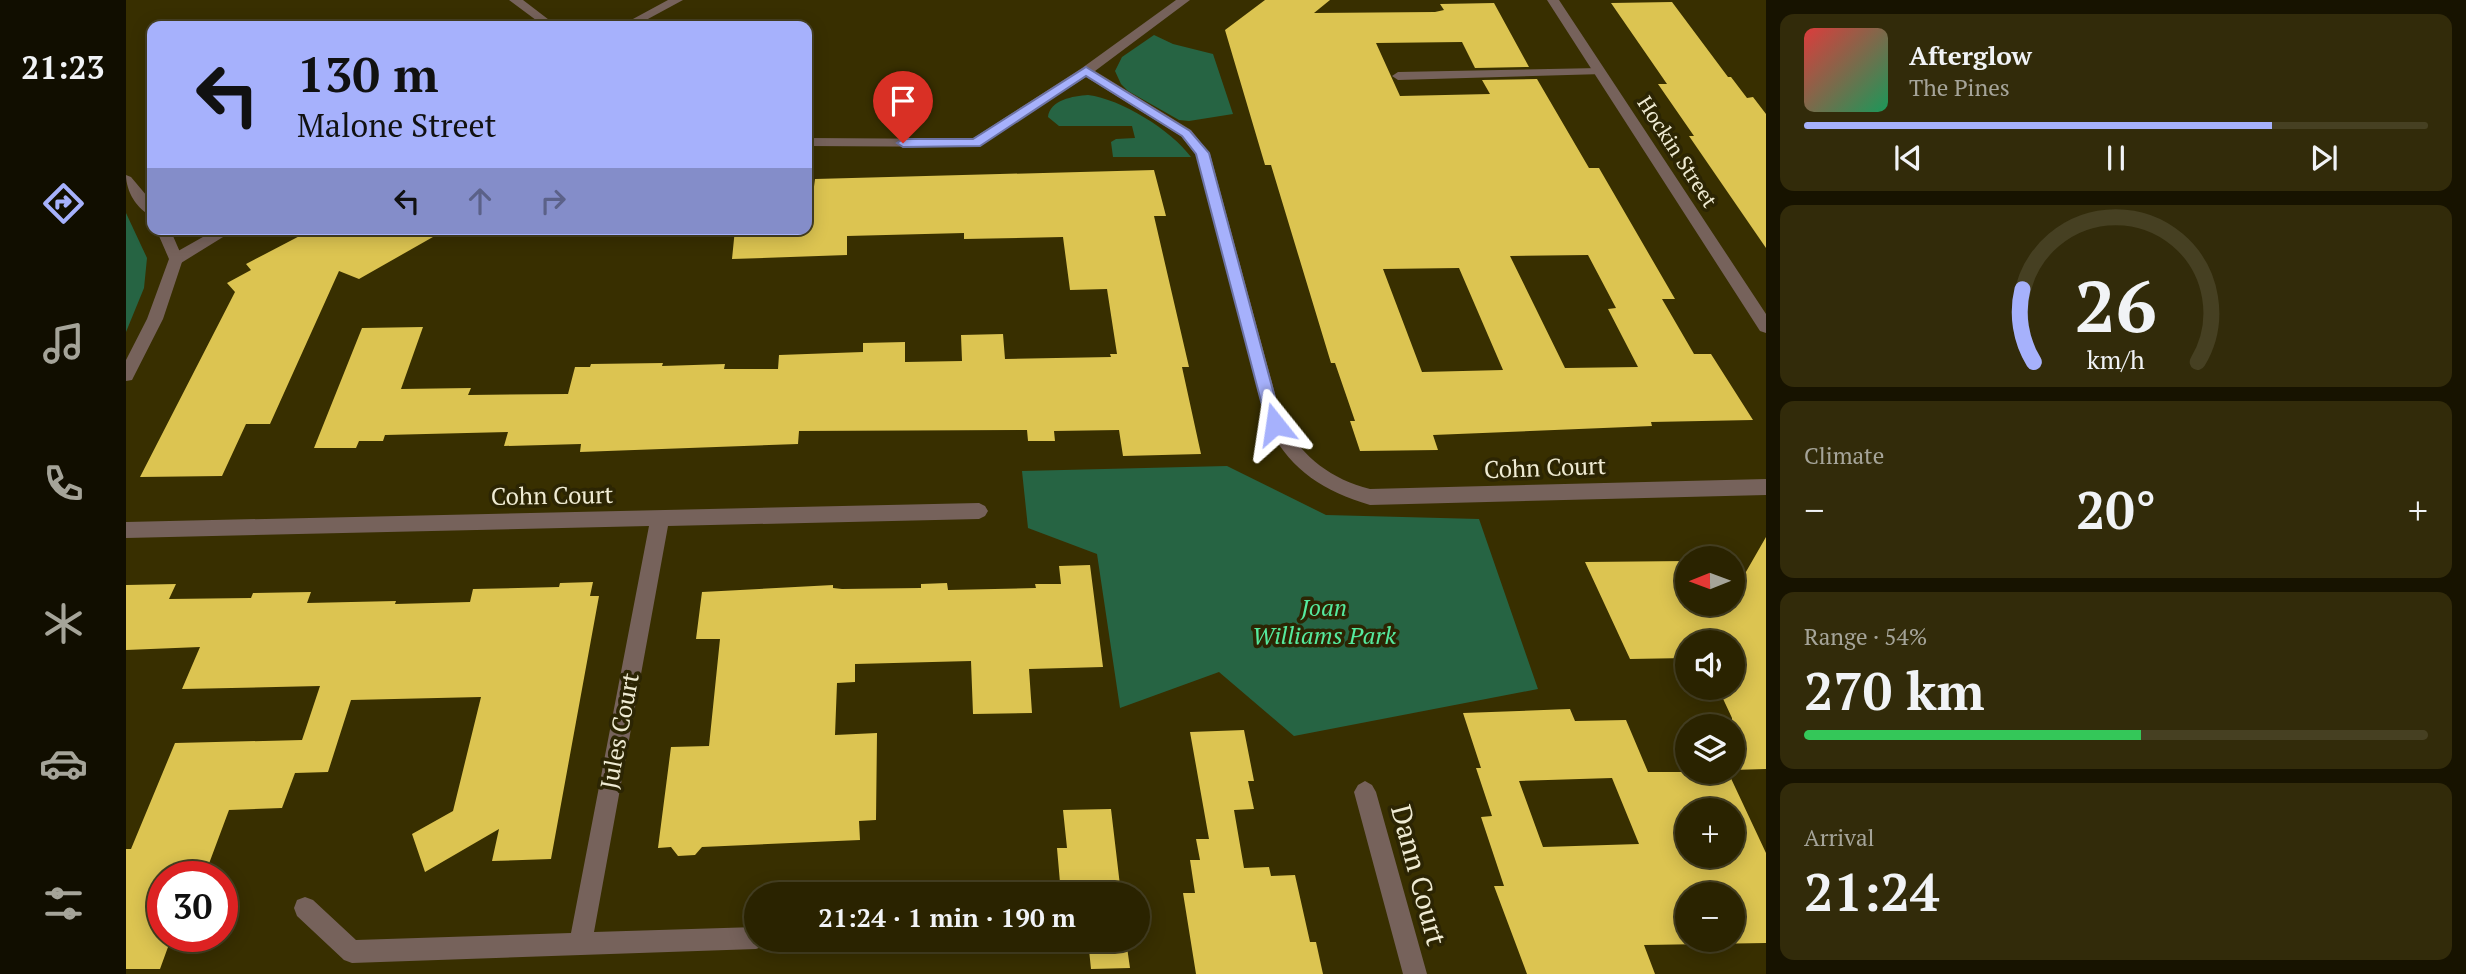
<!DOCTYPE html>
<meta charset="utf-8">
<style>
body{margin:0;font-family:"PT Serif",serif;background:#322b0a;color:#f1f3f6;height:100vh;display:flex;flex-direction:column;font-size:26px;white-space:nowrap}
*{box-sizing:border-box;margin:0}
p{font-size:23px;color:#a5a499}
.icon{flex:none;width:38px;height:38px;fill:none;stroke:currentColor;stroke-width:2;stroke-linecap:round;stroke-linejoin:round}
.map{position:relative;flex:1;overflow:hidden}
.side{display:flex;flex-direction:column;gap:14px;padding:14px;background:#171300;width:700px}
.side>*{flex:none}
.guide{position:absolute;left:21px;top:21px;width:665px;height:214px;border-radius:14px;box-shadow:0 4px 18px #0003,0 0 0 2px #464022;background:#a6b1fc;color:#111;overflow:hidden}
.needle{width:46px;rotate:269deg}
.fabs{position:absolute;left:1549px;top:546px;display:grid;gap:14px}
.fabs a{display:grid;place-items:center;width:70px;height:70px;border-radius:50%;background:#2a2300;box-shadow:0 4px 18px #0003,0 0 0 2px #464022;font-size:35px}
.speed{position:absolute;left:21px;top:861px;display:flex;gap:14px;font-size:35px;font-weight:700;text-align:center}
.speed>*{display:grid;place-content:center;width:91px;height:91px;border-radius:50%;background:#2a2300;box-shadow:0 4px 18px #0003,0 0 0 2px #464022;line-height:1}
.speed .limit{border:10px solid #d22;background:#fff;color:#111}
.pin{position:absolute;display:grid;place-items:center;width:60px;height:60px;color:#fff;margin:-72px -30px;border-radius:50% 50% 50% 0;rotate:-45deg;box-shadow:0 0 7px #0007}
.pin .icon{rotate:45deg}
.me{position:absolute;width:77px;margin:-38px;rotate:345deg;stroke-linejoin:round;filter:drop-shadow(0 0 5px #0008)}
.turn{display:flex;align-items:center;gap:24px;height:147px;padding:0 35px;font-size:32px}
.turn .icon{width:91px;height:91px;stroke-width:2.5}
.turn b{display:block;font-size:49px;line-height:60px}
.lanes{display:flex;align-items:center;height:66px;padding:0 35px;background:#0003;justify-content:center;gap:35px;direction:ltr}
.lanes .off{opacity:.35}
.big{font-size:52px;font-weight:800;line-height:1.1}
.side .widget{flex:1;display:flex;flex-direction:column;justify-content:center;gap:10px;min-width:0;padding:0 24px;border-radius:14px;background:#322b0a}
.side .dial{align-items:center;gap:0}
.dial svg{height:182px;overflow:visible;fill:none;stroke:#464022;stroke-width:7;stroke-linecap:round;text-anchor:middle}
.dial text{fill:#f1f3f6;stroke:none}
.song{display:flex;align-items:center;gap:21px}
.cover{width:84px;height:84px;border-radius:10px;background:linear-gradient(135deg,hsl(0 70% 55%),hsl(150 70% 35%))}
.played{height:7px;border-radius:4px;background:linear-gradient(90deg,#a6b1fc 75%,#464022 75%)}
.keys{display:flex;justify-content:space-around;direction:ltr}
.heat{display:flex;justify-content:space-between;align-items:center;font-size:38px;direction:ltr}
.charge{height:10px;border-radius:5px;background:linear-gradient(90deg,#34c759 54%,#464022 0)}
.trip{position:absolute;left:618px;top:882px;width:406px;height:70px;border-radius:35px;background:#2a2300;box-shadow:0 4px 18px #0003,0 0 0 2px #464022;font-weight:800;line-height:70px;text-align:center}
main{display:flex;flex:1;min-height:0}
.tabs{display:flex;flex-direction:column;width:126px;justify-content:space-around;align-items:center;background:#110e00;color:#a5a499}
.tabs .icon{width:49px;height:49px}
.tabs .on{color:#a6b1fc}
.tabs b{font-size:32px;color:#f1f3f6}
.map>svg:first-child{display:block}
.green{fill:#266443}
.building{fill:#dcc451;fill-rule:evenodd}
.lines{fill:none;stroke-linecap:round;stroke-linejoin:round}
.service{fill:#76625b;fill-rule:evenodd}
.minor{fill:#76625b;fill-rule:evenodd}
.tertiary{fill:#76625b;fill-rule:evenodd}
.route{fill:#a6b1fc;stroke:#6c73a4;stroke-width:2}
.labels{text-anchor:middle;stroke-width:7;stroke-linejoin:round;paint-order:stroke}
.far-street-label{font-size:21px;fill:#efebd3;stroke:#2c2503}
.street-label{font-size:24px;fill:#efebd3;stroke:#2c2503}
.park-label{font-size:24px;font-style:italic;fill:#55ea9e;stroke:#2c2503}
.near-street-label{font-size:28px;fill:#efebd3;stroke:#2c2503}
</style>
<main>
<nav class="tabs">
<b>21:23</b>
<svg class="icon on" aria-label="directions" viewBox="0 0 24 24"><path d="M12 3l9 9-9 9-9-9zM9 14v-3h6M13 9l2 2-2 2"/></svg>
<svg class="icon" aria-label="music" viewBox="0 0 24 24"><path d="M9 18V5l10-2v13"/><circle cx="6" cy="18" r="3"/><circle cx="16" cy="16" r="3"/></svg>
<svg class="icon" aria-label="phone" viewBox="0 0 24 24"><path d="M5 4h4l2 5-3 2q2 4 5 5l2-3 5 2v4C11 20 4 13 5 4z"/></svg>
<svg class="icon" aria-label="climate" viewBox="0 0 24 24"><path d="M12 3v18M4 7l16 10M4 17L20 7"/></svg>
<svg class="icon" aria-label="car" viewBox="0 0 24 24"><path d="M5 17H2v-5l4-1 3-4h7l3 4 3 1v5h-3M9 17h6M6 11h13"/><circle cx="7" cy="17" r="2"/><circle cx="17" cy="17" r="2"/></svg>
<svg class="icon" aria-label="filters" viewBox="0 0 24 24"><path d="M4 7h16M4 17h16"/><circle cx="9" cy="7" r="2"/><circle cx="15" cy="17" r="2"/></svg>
</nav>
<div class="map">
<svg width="1640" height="974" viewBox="0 0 1640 974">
<rect width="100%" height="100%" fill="#382f00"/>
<path class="green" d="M1028,35L1047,44L1087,54L1107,114L1063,121L1053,120L1002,91L995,84L989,71L996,57Z
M962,95C995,99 1045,130 1065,157H987L985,142L990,139L1009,138L1006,126H933L922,117C924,100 947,96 962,95Z
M0,213L21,258L18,288L0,332Z
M1101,466L1200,515L1353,519L1412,689L1168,736L1093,672L994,708L971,554L902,528L896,471Z"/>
<path class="building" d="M1139,0H1204L1188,13L1309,12L1318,10L1314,4L1368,3L1403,67L1349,68L1336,42L1250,43L1274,96L1364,94L1356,80L1411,79L1463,168H1473L1549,299H1536L1568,354H1585L1627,420L1525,422L1526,426L1307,435L1312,450L1234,451L1224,421H1229L1209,363H1205L1145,165H1139L1099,30ZM1462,255L1490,308L1482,309L1512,367L1439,368L1384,256ZM1333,268L1377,370L1296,372L1257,269Z
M1546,2L1602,77H1605L1621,98L1627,97L1640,114V248L1563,136H1568L1532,84H1541L1485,3Z
M1028,170L1040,216H1028L1063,367H1056L1075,454L997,456L993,430L928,431L929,441H902L901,430L673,431L672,444L454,452L455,444L378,446L382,432L259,435L257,441H233L230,448H188L236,328L297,327L275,389L345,388L342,395L442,394L449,367H464L465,364L537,363L536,366L599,364L598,369H652L653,355L737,352V343L779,342V362L836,361L835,335L877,334L879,359L985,357L984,354H991L981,289L944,290L937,237L838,239V233L721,236V255L606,259L609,229H681V194H687L689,179Z
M187,229H321L233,279L213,271L144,424H120L96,476L14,477L109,292L101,283L125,270L120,264Z
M1640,537V769L1606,770V718L1592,688H1606V642H1561V658L1504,659L1459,562L1561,561V604H1606V577H1617Z
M964,565L977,667L903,669L906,713L847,714L845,661L729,664V682L711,683L709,735L751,733L750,820L733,821L734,840L576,847L569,855L552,856L545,847L532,848L545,747L583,746L594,639H570L576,592L707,585V588L716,589L795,588V584L821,583L822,590L910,588L909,584H935L933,566Z
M467,582L464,596H473L425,859L366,861L373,829L299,872L286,834L327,811L355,697L225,700L202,772L169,773L156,808L103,810L78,877H37V936H46L34,969H0V849H5L49,743L176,740L194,686L56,689L74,647L0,650V585L50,584L43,599L125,598L127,593L185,592L181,603L270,601L269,604L344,602L347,589L433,587L434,583Z
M1444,709L1449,721L1500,720L1522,772H1602L1640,853V943L1518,945L1529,974H1401L1368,886H1378L1355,817L1366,816L1350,768H1355L1337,713ZM1486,778L1513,844L1417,847L1393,781ZM1561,810H1606V856H1561ZM1561,894H1606V940H1561Z
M1118,730L1128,781H1122L1128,809L1108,810L1118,868L1143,867L1145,876L1169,875L1184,942H1190L1197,974H1070L1057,893H1069L1064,860H1074L1070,839H1083L1064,732Z
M985,809L995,894H935L931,848H941L937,810Z
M962,940H1000L1004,968L965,969Z"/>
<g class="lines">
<path class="service" d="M1473,68L1477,70V74L1272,80L1266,76L1272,72Z"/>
<path class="minor" d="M383,0H397L431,26H418Z
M542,0H557L509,26H494Z
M1050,0H1064L969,71L1065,130L1084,154L1157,423C1178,458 1205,479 1244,489L1640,479V495L1244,505C1196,491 1163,469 1141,424L1070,155L1055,136L960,77L849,147L681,146V138L846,139L956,68Z
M1421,0H1433L1640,314V333L1634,331Z
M91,229H110L55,263H45V255Z
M853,503L859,506L862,511L859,516L853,519L542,526L468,932L630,927V940H641L638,946L630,949L226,963L218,960L171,916L168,908L171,900L179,897L187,900L230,940L445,933L523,526L0,538V522Z
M1239,781L1246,785L1250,792L1301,974H1277L1228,792L1232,785Z"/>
<path class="tertiary" d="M0,175L5,177L26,202V216C11,210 0,191 0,175Z
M30,229H44L57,259L37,319L6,380L0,381V360L21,319L43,259Z"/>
</g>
<path class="route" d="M960,67L1064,131L1083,153L1156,424L1154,429H1143L1141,424L1070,154L1056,136L960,76L854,146L777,147L771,143L777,139H847Z"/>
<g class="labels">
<g class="far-street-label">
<text transform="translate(1551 152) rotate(57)" y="7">Hockin Street</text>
</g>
<g class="street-label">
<text transform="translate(1419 468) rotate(-2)" y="8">Cohn Court</text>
<text transform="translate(426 496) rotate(-1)" y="8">Cohn Court</text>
<text transform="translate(494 731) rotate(-79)" y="8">Jules Court</text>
</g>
<g class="park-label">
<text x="1198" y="616">Joan<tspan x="1198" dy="28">Williams Park</tspan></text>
</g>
<g class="near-street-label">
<text transform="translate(1293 875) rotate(75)" y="10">Dann Court</text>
</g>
</g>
</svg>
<div class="fabs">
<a><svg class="needle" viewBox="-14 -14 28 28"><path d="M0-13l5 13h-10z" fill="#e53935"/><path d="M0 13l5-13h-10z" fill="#a5a499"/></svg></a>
<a><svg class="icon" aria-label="sound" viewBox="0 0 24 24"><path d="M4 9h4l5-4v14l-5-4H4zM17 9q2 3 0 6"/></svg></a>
<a><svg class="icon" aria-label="layers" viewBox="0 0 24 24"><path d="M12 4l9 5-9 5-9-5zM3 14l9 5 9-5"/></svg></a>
<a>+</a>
<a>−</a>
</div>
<div class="speed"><div class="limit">30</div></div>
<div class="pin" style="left:777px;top:143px;background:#d93025"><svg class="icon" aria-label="arrive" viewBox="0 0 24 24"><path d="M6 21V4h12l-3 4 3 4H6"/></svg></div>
<svg class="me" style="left:1149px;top:424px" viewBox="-20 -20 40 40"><path d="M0-17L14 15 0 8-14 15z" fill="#a6b1fc" stroke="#fff" stroke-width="4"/></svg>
<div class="trip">21:24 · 1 min · 190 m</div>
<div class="guide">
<div class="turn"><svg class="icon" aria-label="left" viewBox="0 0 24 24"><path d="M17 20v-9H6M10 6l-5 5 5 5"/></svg><div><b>130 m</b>Malone Street</div></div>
<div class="lanes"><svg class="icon" aria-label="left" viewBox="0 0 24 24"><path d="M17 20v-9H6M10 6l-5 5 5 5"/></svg><svg class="icon off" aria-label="ahead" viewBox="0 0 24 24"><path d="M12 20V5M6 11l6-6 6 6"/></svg><svg class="icon off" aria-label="right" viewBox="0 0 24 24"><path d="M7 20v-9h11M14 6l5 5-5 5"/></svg></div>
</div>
</div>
<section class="side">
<div class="widget">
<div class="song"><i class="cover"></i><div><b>Afterglow</b><p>The Pines</p></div></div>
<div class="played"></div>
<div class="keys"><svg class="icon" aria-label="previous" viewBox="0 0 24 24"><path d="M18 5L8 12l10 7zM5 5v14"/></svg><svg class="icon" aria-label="pause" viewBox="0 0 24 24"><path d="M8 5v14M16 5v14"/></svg><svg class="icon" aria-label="next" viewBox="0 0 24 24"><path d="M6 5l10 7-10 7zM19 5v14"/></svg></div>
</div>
<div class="widget dial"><svg viewBox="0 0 100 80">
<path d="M14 69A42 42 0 1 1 86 69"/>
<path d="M14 69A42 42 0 0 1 9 37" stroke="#a6b1fc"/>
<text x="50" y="56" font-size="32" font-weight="700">26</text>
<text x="50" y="72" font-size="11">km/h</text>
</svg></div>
<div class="widget"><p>Climate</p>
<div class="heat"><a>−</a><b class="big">20°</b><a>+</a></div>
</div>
<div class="widget"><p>Range · 54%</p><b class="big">270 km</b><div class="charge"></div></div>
<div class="widget"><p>Arrival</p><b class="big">21:24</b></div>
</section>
</main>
